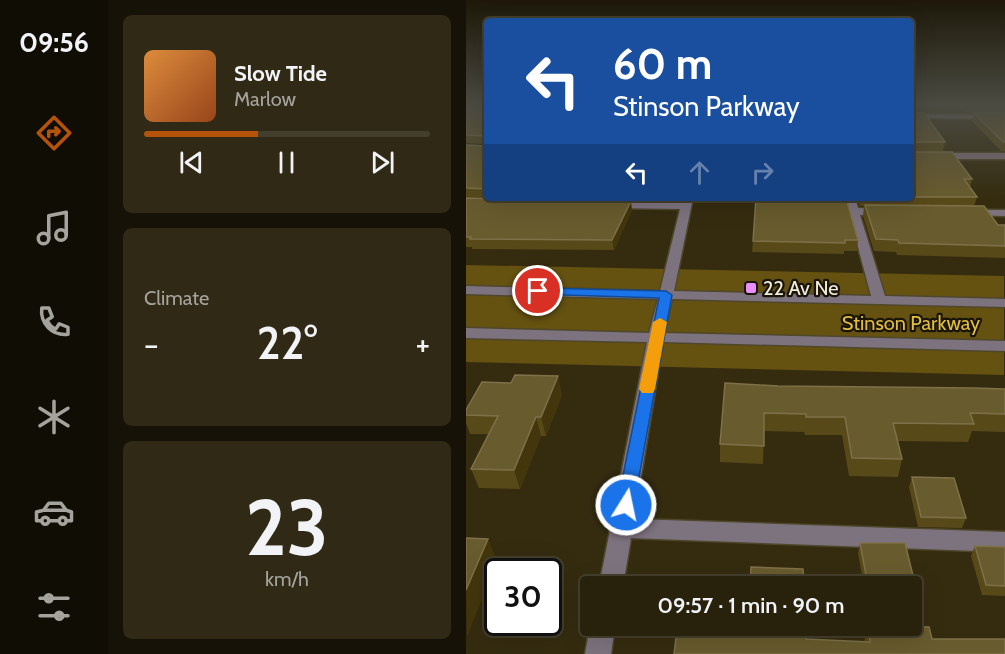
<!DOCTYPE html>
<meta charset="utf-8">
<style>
body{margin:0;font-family:Cabin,sans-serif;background:#302915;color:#f1f3f6;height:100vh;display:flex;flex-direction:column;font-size:22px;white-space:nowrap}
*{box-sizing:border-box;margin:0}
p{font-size:20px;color:#a5a39d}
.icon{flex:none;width:33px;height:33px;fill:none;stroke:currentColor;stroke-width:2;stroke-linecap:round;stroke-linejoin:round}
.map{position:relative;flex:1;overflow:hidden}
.sheet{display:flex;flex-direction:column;gap:15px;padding:15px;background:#161207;width:358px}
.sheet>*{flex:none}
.banner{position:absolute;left:18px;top:18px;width:430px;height:183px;border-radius:6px;box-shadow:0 6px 24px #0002,0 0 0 2px #443e2d;background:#1a4fa0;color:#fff;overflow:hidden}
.speed{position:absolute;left:18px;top:558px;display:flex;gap:12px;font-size:30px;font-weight:700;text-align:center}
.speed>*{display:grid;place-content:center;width:78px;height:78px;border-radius:50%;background:#28210c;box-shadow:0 6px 24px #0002,0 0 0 2px #443e2d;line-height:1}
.speed .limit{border:3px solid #111;border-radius:9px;background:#fff;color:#111}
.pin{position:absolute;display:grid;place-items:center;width:51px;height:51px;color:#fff;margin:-26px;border:3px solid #fff;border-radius:50%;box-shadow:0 2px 6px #0007}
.me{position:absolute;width:66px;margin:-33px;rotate:10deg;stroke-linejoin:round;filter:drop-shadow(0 0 4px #0008)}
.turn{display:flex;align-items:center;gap:21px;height:126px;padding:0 30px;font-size:27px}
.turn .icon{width:78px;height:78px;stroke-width:2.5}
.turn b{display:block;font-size:42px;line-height:51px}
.lanes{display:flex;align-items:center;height:57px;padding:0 30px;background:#0003;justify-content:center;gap:30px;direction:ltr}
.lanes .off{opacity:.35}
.big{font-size:45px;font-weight:600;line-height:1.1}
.sheet .widget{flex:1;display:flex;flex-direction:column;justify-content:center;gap:9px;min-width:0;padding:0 21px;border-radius:9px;background:#302915}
.sheet .dial{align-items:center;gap:0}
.dial b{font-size:78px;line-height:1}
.song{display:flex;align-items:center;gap:18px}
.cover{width:72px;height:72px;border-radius:9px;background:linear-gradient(135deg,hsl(30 70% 55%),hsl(20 70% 35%))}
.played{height:6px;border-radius:3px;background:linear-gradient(90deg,#b45309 40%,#443e2d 40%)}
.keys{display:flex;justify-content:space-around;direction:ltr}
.heat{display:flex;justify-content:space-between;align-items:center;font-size:33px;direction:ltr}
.trip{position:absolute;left:114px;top:576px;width:342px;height:60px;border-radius:6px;background:#28210c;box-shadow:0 6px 24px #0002,0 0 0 2px #443e2d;font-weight:600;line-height:60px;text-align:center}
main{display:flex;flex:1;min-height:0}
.menu{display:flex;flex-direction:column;width:108px;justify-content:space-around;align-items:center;background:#100d05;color:#a5a39d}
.menu .icon{width:42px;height:42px}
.menu .selected{color:#b45309}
.menu b{font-size:27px;color:#f1f3f6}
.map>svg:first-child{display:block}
.green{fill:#655211}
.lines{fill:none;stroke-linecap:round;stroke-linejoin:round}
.minor-casing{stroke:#4f472c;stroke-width:3}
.minor{fill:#7d737f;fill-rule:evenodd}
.wall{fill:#584919}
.shaded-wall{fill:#43360c}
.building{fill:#685b2e;stroke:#7e7149;stroke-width:1.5}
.route{fill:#1a73e8;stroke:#114b97;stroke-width:1.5}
.slow{fill:#f59e0b}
.poi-dot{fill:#ea8dfd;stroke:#191509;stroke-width:2}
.labels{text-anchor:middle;stroke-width:4.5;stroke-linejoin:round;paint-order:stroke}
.poi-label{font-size:20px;fill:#f1ebdb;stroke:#191509;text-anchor:start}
.park-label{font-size:20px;fill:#e1bc3f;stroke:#191509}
</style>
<main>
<nav class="menu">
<b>09:56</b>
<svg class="icon selected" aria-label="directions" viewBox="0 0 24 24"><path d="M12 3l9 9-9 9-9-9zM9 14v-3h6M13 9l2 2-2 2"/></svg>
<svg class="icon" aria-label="music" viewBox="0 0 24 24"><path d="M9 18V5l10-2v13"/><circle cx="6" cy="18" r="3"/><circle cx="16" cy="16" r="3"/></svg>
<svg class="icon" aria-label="phone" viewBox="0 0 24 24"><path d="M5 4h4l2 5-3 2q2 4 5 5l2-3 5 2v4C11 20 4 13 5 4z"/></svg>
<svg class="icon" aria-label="climate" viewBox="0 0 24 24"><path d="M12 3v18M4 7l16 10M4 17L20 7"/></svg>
<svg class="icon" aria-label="car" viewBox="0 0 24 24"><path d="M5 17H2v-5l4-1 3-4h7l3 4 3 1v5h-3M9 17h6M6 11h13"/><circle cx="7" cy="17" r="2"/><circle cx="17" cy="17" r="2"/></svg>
<svg class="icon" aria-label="filters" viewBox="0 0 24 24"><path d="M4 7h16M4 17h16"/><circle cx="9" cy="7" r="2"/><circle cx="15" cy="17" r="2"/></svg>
</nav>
<section class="sheet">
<div class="widget">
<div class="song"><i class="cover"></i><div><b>Slow Tide</b><p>Marlow</p></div></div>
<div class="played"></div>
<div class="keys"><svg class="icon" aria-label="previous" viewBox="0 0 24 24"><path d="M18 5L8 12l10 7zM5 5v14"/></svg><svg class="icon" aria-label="pause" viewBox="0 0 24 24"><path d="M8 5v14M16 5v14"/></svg><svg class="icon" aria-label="next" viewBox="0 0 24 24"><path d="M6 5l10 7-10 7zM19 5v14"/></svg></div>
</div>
<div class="widget"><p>Climate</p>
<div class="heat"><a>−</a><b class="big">22°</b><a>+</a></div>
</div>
<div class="widget dial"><b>23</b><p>km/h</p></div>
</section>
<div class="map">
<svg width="539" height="654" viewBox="0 0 539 654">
<rect width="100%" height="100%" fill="#352c10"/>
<path class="green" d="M0,265L538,276V375L0,362Z"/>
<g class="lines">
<g class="minor-casing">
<path id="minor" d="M446,114L539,115V119L446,118Z
M446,153H539V159H446Z
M217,198H227L208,291L405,296L379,198H389L392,208L417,209L423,212L417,215H394L419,296L539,299V307L206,299L198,333L539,341V351L197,342L168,519L539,532V552L165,538L157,586H133L181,342L0,338V328L183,333L192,299L0,294V286L194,291L214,209L145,208L140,205L145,202L216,203Z
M504,210H539V216L500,215L498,213Z
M124,626H149L145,654H119Z"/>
</g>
<use href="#minor" class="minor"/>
</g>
<path class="wall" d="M0,105H21V197H0V145L19,146L20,144L0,143V107H19L20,106Z
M446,105H452L451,112L479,142L477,151H446V152L506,179L504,187L511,197L508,206L532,225H539V258L431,255L430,252L408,251L397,216L398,206H394L391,198H446Z
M491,105H539V113L498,112Z
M508,113H539V151H535L506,121Z
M0,198L166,210L148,250L6,249V247H0Z
M67,198H172L171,200Z
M392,240L391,251H378V254L286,252L287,241Z
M312,386L539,389V432L506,431L502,442L432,441L436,459L432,477L383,476L376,435H339L338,432L298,431L297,464L254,462V444Z
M96,395L80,436H75L54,489L13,488L5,469L22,434H4L0,423V410Z
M446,477L500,518L496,528L452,527L443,487Z
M394,543H439L451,592L448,602H446V586H398L392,553Z
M509,546L539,547V596L516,595L505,556Z
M402,626L466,639L539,654L340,639L398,642Z"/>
<path class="shaded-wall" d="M446,105H452L451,112H446Z
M165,201L166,210L148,250L146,240Z
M92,376L96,395L80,436L75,417Z
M70,417L75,436L54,489L48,470Z
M22,539L31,561L1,637L0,590Z"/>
<path class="building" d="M20,105H21V138L19,136L0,135V107H19Z
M446,105V112L458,113L479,142H448L446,144Z
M508,113H539V142H537Z
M21,140V189L0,188V145L19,146Z
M446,147V152H486L506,179H498L511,197H446Z
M0,198L165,201L146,240L4,239L5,237H0Z
M290,198H380L392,240H379V243L287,241Z
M399,205L518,206L532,225H539V246L433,243L432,240L410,239Z
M49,375L92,376L75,417H70L48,470L5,469L32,416L0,415V410L16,382L45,383Z
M259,383L312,386L509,388L539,389V414L504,413L508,424L427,423L436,459L386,458L379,417H340V414L298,413V446L254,444Z
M446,477L488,478L500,518L455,517Z
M0,538L22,539L0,590Z
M394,543H439L451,592H446V586H402Z
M509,546L539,547V586L520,585Z
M285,567L337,569L338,586H284Z
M283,626H340V639L404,642L402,626L463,627L466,639H539V654H208L211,630L282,633Z"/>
<linearGradient id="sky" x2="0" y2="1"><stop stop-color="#1d1809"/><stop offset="0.53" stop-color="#4b4b42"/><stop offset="1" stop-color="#4b4b42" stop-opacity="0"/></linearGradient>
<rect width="539" height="197" fill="url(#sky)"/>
<path class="route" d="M72,288L200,291L206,295L167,510L160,513L154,510L151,505L193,298L67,294L66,291Z"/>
<path class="slow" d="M194,318L201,322L189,389L187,393H176L173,389L187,322Z"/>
<rect class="poi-dot" x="279" y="282" width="12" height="12" rx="3"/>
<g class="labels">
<g class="poi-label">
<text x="297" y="295">22 Av Ne</text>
</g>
<g class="park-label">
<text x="445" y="330">Stinson Parkway</text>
</g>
</g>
</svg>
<div class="speed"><div class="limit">30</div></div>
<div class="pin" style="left:72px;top:291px;background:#d93025"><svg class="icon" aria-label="arrive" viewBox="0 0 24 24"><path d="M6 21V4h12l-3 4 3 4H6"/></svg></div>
<svg class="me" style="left:160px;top:505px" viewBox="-20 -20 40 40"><circle r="17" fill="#1a73e8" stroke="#fff" stroke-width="3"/><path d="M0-11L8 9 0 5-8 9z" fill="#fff"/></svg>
<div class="trip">09:57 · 1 min · 90 m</div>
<div class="banner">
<div class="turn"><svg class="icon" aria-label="left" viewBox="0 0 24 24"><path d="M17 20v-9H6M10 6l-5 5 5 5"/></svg><div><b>60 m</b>Stinson Parkway</div></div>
<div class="lanes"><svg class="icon" aria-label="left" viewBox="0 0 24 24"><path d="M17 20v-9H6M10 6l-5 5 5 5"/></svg><svg class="icon off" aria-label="ahead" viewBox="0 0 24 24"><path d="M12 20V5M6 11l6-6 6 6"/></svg><svg class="icon off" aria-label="right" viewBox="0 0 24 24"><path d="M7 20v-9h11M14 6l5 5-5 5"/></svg></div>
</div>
</div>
</main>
